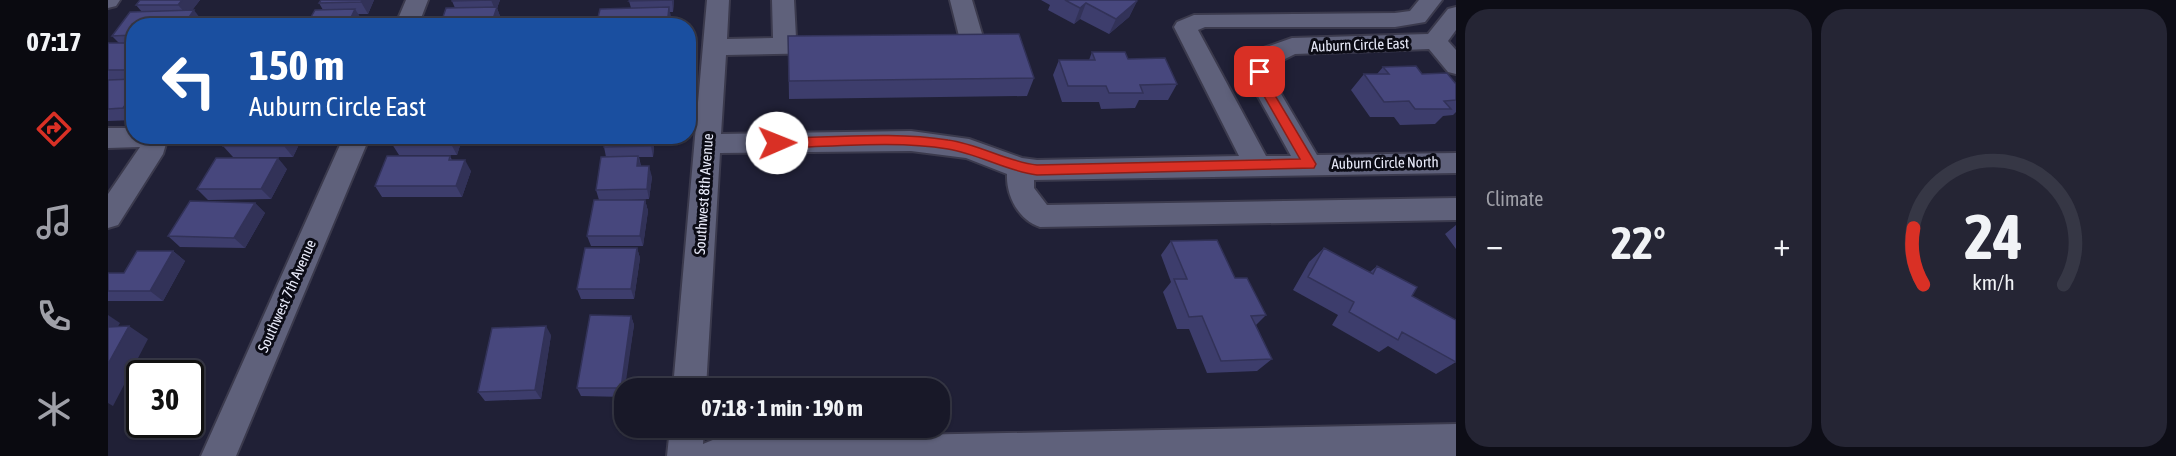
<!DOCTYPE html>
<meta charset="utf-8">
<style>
body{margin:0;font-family:"Asap Condensed",sans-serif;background:#252534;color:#f1f3f6;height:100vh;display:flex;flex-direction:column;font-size:22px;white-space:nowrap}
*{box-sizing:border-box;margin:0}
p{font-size:20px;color:#9fa0a8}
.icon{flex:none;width:33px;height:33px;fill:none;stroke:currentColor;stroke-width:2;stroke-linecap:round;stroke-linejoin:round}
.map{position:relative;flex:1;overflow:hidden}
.details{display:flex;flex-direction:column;gap:9px;padding:9px;background:#0d0d16;width:720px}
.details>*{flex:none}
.top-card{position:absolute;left:18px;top:18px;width:570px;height:126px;border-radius:24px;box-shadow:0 2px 4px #0004,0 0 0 2px #363745;background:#1a4fa0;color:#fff;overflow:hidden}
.speed{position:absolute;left:18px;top:360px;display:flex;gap:12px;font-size:30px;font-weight:700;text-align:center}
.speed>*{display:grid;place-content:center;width:78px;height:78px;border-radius:50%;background:#181828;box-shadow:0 2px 4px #0004,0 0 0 2px #363745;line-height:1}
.speed .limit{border:3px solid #111;border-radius:9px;background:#fff;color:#111}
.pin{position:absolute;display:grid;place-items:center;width:51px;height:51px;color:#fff;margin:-26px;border-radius:12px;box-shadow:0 3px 9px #0006}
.me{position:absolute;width:66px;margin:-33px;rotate:89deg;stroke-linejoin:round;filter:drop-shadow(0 0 4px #0008)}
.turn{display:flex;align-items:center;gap:21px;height:126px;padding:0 24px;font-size:27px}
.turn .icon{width:78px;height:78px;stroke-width:2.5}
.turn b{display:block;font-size:42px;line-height:51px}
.big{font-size:45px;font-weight:700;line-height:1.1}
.details .widget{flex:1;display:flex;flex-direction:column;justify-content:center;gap:9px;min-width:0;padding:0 21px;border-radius:24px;background:#252534}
.details .dial{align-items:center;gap:0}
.dial svg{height:156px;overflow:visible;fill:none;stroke:#363745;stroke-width:7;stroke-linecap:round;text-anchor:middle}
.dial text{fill:#f1f3f6;stroke:none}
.heat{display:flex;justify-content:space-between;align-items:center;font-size:33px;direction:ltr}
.details .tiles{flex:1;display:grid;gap:9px;grid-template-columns:repeat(2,1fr)}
.trip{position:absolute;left:506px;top:378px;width:336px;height:60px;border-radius:24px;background:#181828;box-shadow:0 2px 4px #0004,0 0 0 2px #363745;font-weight:700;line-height:60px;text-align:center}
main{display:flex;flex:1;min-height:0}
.tabs{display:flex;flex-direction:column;width:108px;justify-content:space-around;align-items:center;background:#0a0a10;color:#9fa0a8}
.tabs .icon{width:42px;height:42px}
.tabs .selected{color:#d93025}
.tabs b{font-size:27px;color:#f1f3f6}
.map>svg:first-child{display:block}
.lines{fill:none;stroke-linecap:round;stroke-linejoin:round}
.minor-casing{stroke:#3b3a4d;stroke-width:4}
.minor{fill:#5f617b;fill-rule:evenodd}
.wall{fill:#3d3d6c}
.shaded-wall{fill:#323258}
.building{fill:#47477d;stroke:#323258;stroke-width:1.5}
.route{fill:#d93025;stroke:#8d1f18;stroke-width:1.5}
.labels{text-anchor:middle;stroke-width:6;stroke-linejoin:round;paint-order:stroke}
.street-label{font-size:15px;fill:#e8eaf9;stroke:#0b0b15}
</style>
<main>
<nav class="tabs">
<b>07:17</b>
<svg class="icon selected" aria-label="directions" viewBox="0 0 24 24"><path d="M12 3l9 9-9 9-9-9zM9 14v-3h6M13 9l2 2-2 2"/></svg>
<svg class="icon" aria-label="music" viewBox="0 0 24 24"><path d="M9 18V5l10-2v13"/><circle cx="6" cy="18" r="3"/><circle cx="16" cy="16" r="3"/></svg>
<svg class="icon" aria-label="phone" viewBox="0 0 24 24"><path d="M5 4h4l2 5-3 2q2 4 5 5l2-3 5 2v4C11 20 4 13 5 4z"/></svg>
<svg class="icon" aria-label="climate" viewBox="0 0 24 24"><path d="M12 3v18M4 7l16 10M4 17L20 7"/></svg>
</nav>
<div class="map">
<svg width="1348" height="456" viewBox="0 0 1348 456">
<rect width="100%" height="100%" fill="#202036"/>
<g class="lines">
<g class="minor-casing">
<path id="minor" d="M0,0H12L8,6L0,8Z
M298,0H320L310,26H287Z
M599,0H621L619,39L665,38L664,0H686L688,38L726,40L730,45L726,50L718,53L618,55L613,134L803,131L861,139L914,158L929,160L1131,156L1066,27L1069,22L1086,15L1287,13L1302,11L1311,0H1334L1317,22L1287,27H1097L1090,30L1158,156H1183L1142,82L1143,63L1153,49L1184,38L1320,34L1340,9L1348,7V30L1340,41L1348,50V74L1340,72L1321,49L1187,54L1167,64L1166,82L1209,155L1348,153V173L926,180V188L939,205L1348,198V220L932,227C910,220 898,195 899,174L858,158L803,151L612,153L598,388H565Z
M842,0H864L877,44L873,49L865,52L828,49L824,44L828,39L851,36Z
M0,128H26V136L60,137L55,154L10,225L0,228V194L32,147L0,148Z
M236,136H262L128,456H93Z
M1348,424V456H559L562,428H596L595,444L607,439Z"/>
</g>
<use href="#minor" class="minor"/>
</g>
<path class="wall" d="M92,0L84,10L95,22L26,26V120L0,121V43H11L4,36L34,12L28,5Z
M213,0H266L260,14H250L254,20L215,10L211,3Z
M392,0L389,8L393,19L391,26H332L347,8L344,1Z
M566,0L565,12H562L563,19L562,26H490L489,22L523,8L521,1Z
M933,0H1027L1029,1L1021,17L1001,34L972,19L966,24L940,10L942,5Z
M680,36L926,78L919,96L681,99Z
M984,52L1020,59L1069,84L1060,100H1031L1027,108L993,109L991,102H954L945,75L951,60H981Z
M1275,67L1314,74L1348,84V112L1345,115L1335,116L1327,124L1292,125L1286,117H1262L1243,90L1256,74H1269Z
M120,136H195L185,157H125L115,146Z
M355,136L349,155H291L284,144Z
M497,136H547L545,157H531L533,166L544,177L541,199L521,200H537L540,211L535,246H483L479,236L491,200L488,190L498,157L496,147Z
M342,156L344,160L363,171L354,197H274L267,186Z
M179,169L163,199L100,200L89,189Z
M147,203L157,213L137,248L72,247L60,236Z
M1348,225V249L1337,234Z
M1063,241L1127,278L1158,315L1148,325L1164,359L1149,371L1099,373L1081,329H1069L1055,292L1063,282L1053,255Z
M529,248L532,258L526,299H473L469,289Z
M1216,248L1262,272L1269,266L1304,296L1348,320V362L1328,374L1280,346L1271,352L1224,325L1230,315L1185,290L1201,262Z
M65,251L77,261L55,301H0V273H16Z
M523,316L526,325L516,388V397L473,396L469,388Z
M443,335L433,399L377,401L370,392Z"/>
<path class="shaded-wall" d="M74,0H92L80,16L70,5Z
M254,0H266L260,14L253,2Z
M383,0H392L389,8L393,19L391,26H388L385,19L388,12Z
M564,0H566L565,12Z
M1029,1L1021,17L1001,34L1008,19Z
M978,3L972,19L966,24L972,8Z
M561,7L563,19L562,26H559Z
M247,9L254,20L251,26H239Z
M86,10L95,22L92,26H75Z
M376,19L378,26H374Z
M26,63V75L20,70Z
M26,93V119L15,108Z
M181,136H195L185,157L176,146Z
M345,136H355L349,155L343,144Z
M544,136H547L545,157L543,146Z
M530,156L533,167L529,166Z
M170,158L179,169L163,199L153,189Z
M357,160L363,171L354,197L348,186Z
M541,166L544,177L541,199L539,189Z
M537,200L540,211L535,246L532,236Z
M147,203L157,213L137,248L126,238Z
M529,248L532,258L526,299L523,289Z
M65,251L77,261L55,301L42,291Z
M0,315L12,323L2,340L0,339Z
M523,316L526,325L517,388H516V396L513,388Z
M21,326L40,339L5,406L0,403V364Z
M438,326L443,335L433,399L427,390Z"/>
<path class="building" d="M32,0H74L70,5H28Z
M213,0H254L253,2L211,3Z
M344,0H383L344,1Z
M522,0H564L521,1Z
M957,0H1027L1029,1L1008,19L978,3L972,8Z
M389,7L385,19H376L374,26H332L338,8Z
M561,7L559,26H517V21L489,22L492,9Z
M247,9L239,26H198L207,10Z
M86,10L75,26H26V35L4,36L22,12Z
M911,34L926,78L681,81L680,36Z
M0,43H26V63L20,70H0Z
M984,52H1017L1020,59L1057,58L1069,84L1032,85L1035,93H1001L998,86H960L951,60H987Z
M1308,66L1314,74L1339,73L1348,84V100L1336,101L1343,109H1307L1301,101L1276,102L1256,74H1281L1275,67Z
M26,79V93L15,108L0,109V80Z
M120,136H181L176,146H115Z
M288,136H345L343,144H284Z
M497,136H544L543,146L496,147Z
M279,156H342L341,160H357L348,186H267Z
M530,156L529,166H541L539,189L488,190L493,157Z
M108,158H170L153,189H89Z
M486,200H537L532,236H479Z
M82,201L147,203L126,238L60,236Z
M1109,240L1127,278H1139L1158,315L1143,316L1164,359L1113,361L1094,316L1081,317L1066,279H1079L1063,241Z
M477,248H529L523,289H469Z
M1216,248L1265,274L1269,266L1309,287L1304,296L1348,320V362L1294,332L1290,340L1241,312L1246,302L1200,277Z
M29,251H65L42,291H0V273H16Z
M482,315L523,316L513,388H469Z
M21,326L0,364V327Z
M438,326L427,390L370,392L384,328Z"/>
<path class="route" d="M1152,68L1158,72L1159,82L1208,164L1206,168L929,175C898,171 871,154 840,149C785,140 725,147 669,148L662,143L669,138C725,138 784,131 840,140C871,144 899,162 929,165L1192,159L1148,82L1146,72Z"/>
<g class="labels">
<g class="street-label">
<text transform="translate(1252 45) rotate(-2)" y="5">Auburn Circle East</text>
<text transform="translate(1277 163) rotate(-1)" y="5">Auburn Circle North</text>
<text transform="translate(596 194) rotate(-86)" y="5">Southwest 8th Avenue</text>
<text transform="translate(179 296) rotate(-66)" y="5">Southwest 7th Avenue</text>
</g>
</g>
</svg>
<div class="speed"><div class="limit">30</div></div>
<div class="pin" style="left:1152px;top:72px;background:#d93025"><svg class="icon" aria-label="arrive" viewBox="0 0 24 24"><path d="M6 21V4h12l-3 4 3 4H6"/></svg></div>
<svg class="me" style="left:669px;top:143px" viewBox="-20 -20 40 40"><circle r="19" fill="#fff"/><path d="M0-13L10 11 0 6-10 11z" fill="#d93025"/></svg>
<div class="trip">07:18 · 1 min · 190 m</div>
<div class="top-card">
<div class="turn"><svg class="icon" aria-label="left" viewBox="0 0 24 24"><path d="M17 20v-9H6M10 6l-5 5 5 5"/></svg><div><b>150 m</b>Auburn Circle East</div></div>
</div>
</div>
<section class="details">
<div class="tiles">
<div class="widget"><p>Climate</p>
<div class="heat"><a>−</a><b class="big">22°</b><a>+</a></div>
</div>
<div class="widget dial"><svg viewBox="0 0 100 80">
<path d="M14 69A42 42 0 1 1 86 69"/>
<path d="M14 69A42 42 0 0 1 9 40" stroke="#d93025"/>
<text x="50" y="56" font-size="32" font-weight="700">24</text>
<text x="50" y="72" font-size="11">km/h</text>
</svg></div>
</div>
</section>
</main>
